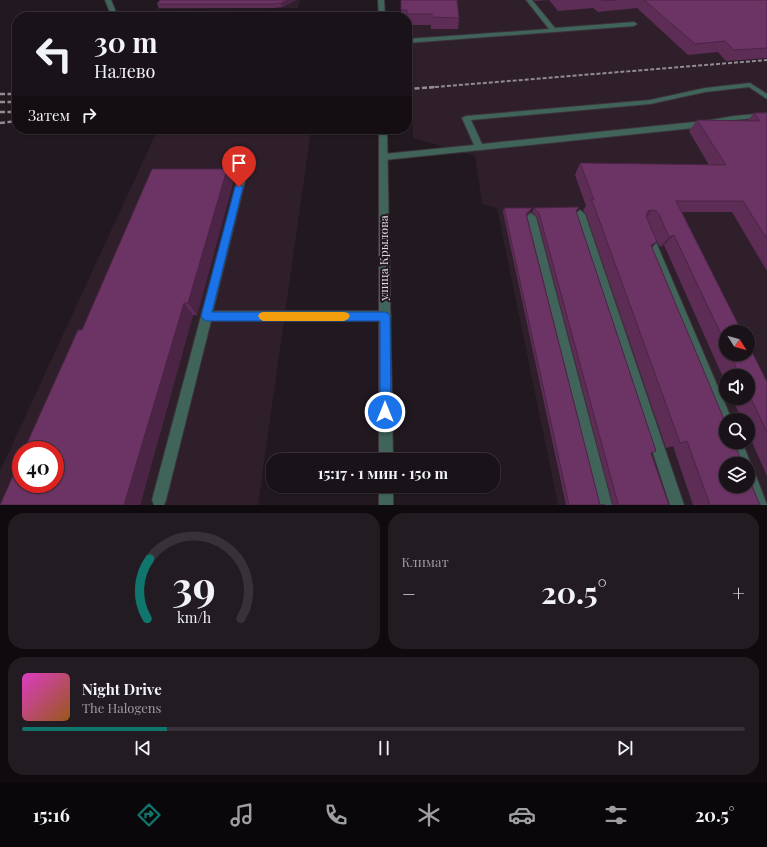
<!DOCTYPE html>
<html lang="ru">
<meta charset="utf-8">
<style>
body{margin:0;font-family:"Playfair Display",serif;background:#221b21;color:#f1f3f6;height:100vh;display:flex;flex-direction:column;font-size:15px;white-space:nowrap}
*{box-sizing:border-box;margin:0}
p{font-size:13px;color:#9f9ea2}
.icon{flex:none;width:22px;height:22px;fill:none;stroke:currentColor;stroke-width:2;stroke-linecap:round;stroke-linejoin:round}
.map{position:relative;height:505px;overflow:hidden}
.sheet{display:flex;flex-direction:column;gap:8px;padding:8px;background:#0e0a0d;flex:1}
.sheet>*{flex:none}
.top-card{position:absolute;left:12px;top:12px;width:400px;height:122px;border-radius:16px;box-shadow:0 1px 3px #0004,0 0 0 1px #373237;background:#191218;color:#f1f3f6;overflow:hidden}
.needle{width:26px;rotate:127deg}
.fabs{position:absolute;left:719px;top:325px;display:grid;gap:8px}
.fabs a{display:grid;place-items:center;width:36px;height:36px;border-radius:50%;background:#191218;box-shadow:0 1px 3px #0004,0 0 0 1px #373237;font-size:20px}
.speed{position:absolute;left:12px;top:441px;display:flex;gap:8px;font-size:20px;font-weight:700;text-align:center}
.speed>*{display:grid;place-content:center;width:52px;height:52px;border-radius:50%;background:#191218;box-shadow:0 1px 3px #0004,0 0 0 1px #373237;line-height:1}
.speed .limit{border:6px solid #d22;background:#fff;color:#111}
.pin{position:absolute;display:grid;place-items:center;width:34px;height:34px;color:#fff;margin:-41px -17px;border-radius:50% 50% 50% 0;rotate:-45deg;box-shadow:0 0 4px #0007}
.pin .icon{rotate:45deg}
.me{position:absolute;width:44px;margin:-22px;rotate:0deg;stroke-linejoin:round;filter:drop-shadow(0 0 3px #0008)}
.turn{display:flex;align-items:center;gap:14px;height:84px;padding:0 16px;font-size:18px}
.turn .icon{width:52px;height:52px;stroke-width:2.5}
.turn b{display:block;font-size:28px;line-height:34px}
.then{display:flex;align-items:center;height:38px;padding:0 16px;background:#0003;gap:8px;font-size:15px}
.big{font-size:30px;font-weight:700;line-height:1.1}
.sheet .card{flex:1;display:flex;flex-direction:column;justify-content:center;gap:6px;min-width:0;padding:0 14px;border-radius:16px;background:#221b21}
.sheet .dial{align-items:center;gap:0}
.dial svg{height:104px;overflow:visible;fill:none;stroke:#373237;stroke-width:7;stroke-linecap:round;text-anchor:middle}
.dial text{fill:#f1f3f6;stroke:none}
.song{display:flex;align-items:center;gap:12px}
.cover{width:48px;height:48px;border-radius:6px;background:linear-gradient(135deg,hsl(310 70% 55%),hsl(30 70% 35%))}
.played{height:4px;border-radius:2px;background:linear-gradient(90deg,#0f766e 20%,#373237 20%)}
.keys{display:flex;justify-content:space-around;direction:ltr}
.heat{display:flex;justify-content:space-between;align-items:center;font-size:22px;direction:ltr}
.sheet .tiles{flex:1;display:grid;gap:8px;grid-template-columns:1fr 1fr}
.card:last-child{grid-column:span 2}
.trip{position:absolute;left:266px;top:453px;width:234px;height:40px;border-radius:16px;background:#191218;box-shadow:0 1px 3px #0004,0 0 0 1px #373237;font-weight:700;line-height:40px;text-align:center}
.dock{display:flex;height:64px;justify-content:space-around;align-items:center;background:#0a070a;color:#9f9ea2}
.dock .icon{width:28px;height:28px}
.dock .active{color:#0f766e}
.dock b{font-size:18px;color:#f1f3f6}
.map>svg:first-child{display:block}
.built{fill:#2e1f2b;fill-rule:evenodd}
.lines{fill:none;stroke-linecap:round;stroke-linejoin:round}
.service-casing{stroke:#3c333b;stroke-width:2}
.minor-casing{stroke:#3c333b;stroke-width:2}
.tertiary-casing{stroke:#3c333b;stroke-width:2}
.service{fill:#406459;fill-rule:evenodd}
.minor{fill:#406459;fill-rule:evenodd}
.tertiary{fill:#406459;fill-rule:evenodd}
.rail-far1{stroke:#938b91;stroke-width:2;stroke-dasharray:4 2;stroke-linecap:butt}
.rail{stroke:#938b91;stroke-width:2.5;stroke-dasharray:5 2.5;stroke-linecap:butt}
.wall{fill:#5d2d56}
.shaded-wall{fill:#4c2446}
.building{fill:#6c3464;stroke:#4c2446}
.route{fill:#1a73e8;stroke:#114b97}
.slow{fill:#f59e0b}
.labels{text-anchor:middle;stroke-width:4;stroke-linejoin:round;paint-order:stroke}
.street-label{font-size:12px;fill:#e2dbe0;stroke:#211820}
</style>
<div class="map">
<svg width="767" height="505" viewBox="0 0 767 505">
<rect width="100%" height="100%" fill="#211820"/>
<path class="built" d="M162,0H300L298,8L157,9Z
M409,0H767V392L748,354V332H726V354H746L767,395V505H558L497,208L482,204L475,156L413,138L411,19ZM726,376H748V398H726ZM726,420H748V442H726ZM726,464H748V486H726Z
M311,130L258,505H0V471L157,131ZM21,450H55V484H21Z"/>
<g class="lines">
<g class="service-casing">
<path id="service" d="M526,0H532L555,28L634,22L637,24L634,26L407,43V39L549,29Z
M750,83L767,94V99L749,87L705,92L650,104L471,120L482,144L704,121L734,116L767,113V117L734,120L704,127L384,160L380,157L384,154L474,145L462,118L466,116L650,100L705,88Z
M243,170L247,173L213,311H385L389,312L391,316L389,320L385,321H211L166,500L164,505H154L152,500L239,173Z
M580,210L585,214L684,505H670L575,214Z
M531,213L536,217L612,505H598L526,217Z
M648,231L651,232L653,235L732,420H726V427L721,426L643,235L645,232Z
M728,442H742L751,464L750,467L753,468L767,505H754L746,486H748V464H737Z"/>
</g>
<g class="minor-casing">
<path id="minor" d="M105,0H111L118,17H112Z"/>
</g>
<g class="tertiary-casing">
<path id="tertiary" d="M378,0H384L385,17H379Z
M379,129H387L393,460H379Z
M379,486H393V505H379Z"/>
</g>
<use href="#service" class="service"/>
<use href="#minor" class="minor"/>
<use href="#tertiary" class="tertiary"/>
<path class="rail-far1" d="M423,88L767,60"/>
<path class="rail" d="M407,89L436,87
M0,94H17
M0,102H17
M0,112H17
M0,123L17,121"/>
</g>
<path class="wall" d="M296,0L282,7L274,8H159L157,4Z
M401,0H457L459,18L458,29H431V25H407V17H401Z
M534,0H767V58L726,61L718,52L688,55L637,8L598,12L593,8L558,11L549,0L535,1Z
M754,113H767V271L732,212H681L726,332V354H748L767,382V476L748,433V420H742L732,398H748V376H726V384L664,245L660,247L657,242L652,248L760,505H693L673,446L666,448L586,214L583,210L586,206L575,175L580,163L709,165L689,131L697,120L747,121Z
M227,169L233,183L197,315H193L140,505H0L82,330Z
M504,208L530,212L527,215L600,505H605H566L503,212Z
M534,208L576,212L651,453L669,505H613L537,217L532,212Z"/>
<path class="shaded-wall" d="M288,0H296L282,7L281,3Z
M227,169L233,183L197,315L188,303Z
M532,208L530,212L525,217L526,214Z
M652,210L644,221L648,211Z
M674,235L664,245L660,247L669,237Z
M657,242L648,252L651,245Z
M184,303L193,315L140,505H124Z"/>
<path class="building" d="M160,0H288L281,3L273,4H157Z
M401,0H457L459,18L432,17V14H407V10H401Z
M601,0H617L602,1Z
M644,0H767V48L734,50L725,41L695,44Z
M754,113H767V239L743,201H676L742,332H726V345L674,235L669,237L659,214L656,211L652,210L648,211L646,216L657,242L651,245L726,424V442H733L743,464H726V486H748V477L760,505H710L687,441L680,443L593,203L590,200H594L580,163L726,165L697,120L760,121Z
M152,169H227L188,303H184L124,505H0L21,458V484H55V450H24L78,330H82Z
M579,207L576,211L656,451L651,453L669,505H617L618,504L539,213L534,208Z
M504,208H532L526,214L600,505H605H569Z
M748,344L767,382V432L748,392V376H740L730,354H748Z"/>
<path class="route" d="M239,184L243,187L212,312H385L388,313L390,316L391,412L389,416L385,418L381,416L380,412V321H206L203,319L201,316L235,187Z"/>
<path class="slow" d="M263,312H344L348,313L350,316L348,319L344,321H263L260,319L258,316L260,313Z"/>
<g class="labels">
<g class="street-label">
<text transform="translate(384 258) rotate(-90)" y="4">улица Крылова</text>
</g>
</g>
</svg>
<div class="fabs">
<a><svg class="needle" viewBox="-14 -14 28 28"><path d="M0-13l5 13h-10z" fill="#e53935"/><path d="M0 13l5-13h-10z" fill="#9f9ea2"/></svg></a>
<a><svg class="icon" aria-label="sound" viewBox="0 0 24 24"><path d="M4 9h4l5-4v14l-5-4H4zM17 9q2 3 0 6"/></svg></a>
<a><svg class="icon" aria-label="search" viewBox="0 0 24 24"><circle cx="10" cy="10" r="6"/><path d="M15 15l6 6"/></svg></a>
<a><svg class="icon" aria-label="layers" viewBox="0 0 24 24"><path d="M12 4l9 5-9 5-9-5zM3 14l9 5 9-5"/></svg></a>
</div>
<div class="speed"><div class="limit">40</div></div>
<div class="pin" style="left:239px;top:187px;background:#d93025"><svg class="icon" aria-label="arrive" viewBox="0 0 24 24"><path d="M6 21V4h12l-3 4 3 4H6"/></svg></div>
<svg class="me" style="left:385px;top:412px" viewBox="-20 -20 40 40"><circle r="17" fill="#1a73e8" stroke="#fff" stroke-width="3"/><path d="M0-11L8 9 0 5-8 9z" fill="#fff"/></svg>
<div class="trip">15:17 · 1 мин · 150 m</div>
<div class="top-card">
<div class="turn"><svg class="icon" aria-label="left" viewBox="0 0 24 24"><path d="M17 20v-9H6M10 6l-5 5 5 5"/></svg><div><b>30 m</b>Налево</div></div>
<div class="then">Затем<svg class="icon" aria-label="right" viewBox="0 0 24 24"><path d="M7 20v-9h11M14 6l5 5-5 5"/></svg></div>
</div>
</div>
<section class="sheet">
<div class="tiles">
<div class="card dial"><svg viewBox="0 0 100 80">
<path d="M14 69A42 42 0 1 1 86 69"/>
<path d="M14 69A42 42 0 0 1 16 23" stroke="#0f766e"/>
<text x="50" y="56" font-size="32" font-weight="700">39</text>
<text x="50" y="72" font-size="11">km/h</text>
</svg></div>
<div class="card"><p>Климат</p>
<div class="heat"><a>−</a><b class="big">20.5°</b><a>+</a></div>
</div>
<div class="card">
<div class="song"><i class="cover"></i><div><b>Night Drive</b><p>The Halogens</p></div></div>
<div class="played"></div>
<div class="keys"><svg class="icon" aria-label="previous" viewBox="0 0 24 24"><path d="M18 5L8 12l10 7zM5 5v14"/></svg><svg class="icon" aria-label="pause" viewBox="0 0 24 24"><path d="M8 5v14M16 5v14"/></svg><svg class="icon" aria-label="next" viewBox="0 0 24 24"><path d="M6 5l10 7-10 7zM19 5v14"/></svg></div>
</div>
</div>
</section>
<nav class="dock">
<b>15:16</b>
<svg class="icon active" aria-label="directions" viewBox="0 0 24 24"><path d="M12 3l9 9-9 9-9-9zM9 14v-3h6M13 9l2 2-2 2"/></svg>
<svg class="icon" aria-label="music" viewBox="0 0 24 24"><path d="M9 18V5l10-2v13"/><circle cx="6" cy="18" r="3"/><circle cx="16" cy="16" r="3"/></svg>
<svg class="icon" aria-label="phone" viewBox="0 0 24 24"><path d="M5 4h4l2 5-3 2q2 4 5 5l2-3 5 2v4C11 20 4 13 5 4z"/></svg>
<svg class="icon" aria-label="climate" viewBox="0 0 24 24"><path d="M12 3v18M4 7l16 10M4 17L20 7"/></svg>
<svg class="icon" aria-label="car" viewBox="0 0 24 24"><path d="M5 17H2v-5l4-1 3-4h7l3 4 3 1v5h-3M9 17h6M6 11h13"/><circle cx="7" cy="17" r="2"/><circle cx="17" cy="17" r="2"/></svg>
<svg class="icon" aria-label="filters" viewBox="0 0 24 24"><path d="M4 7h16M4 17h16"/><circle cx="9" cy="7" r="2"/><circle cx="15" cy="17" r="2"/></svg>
<b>20.5°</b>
</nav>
